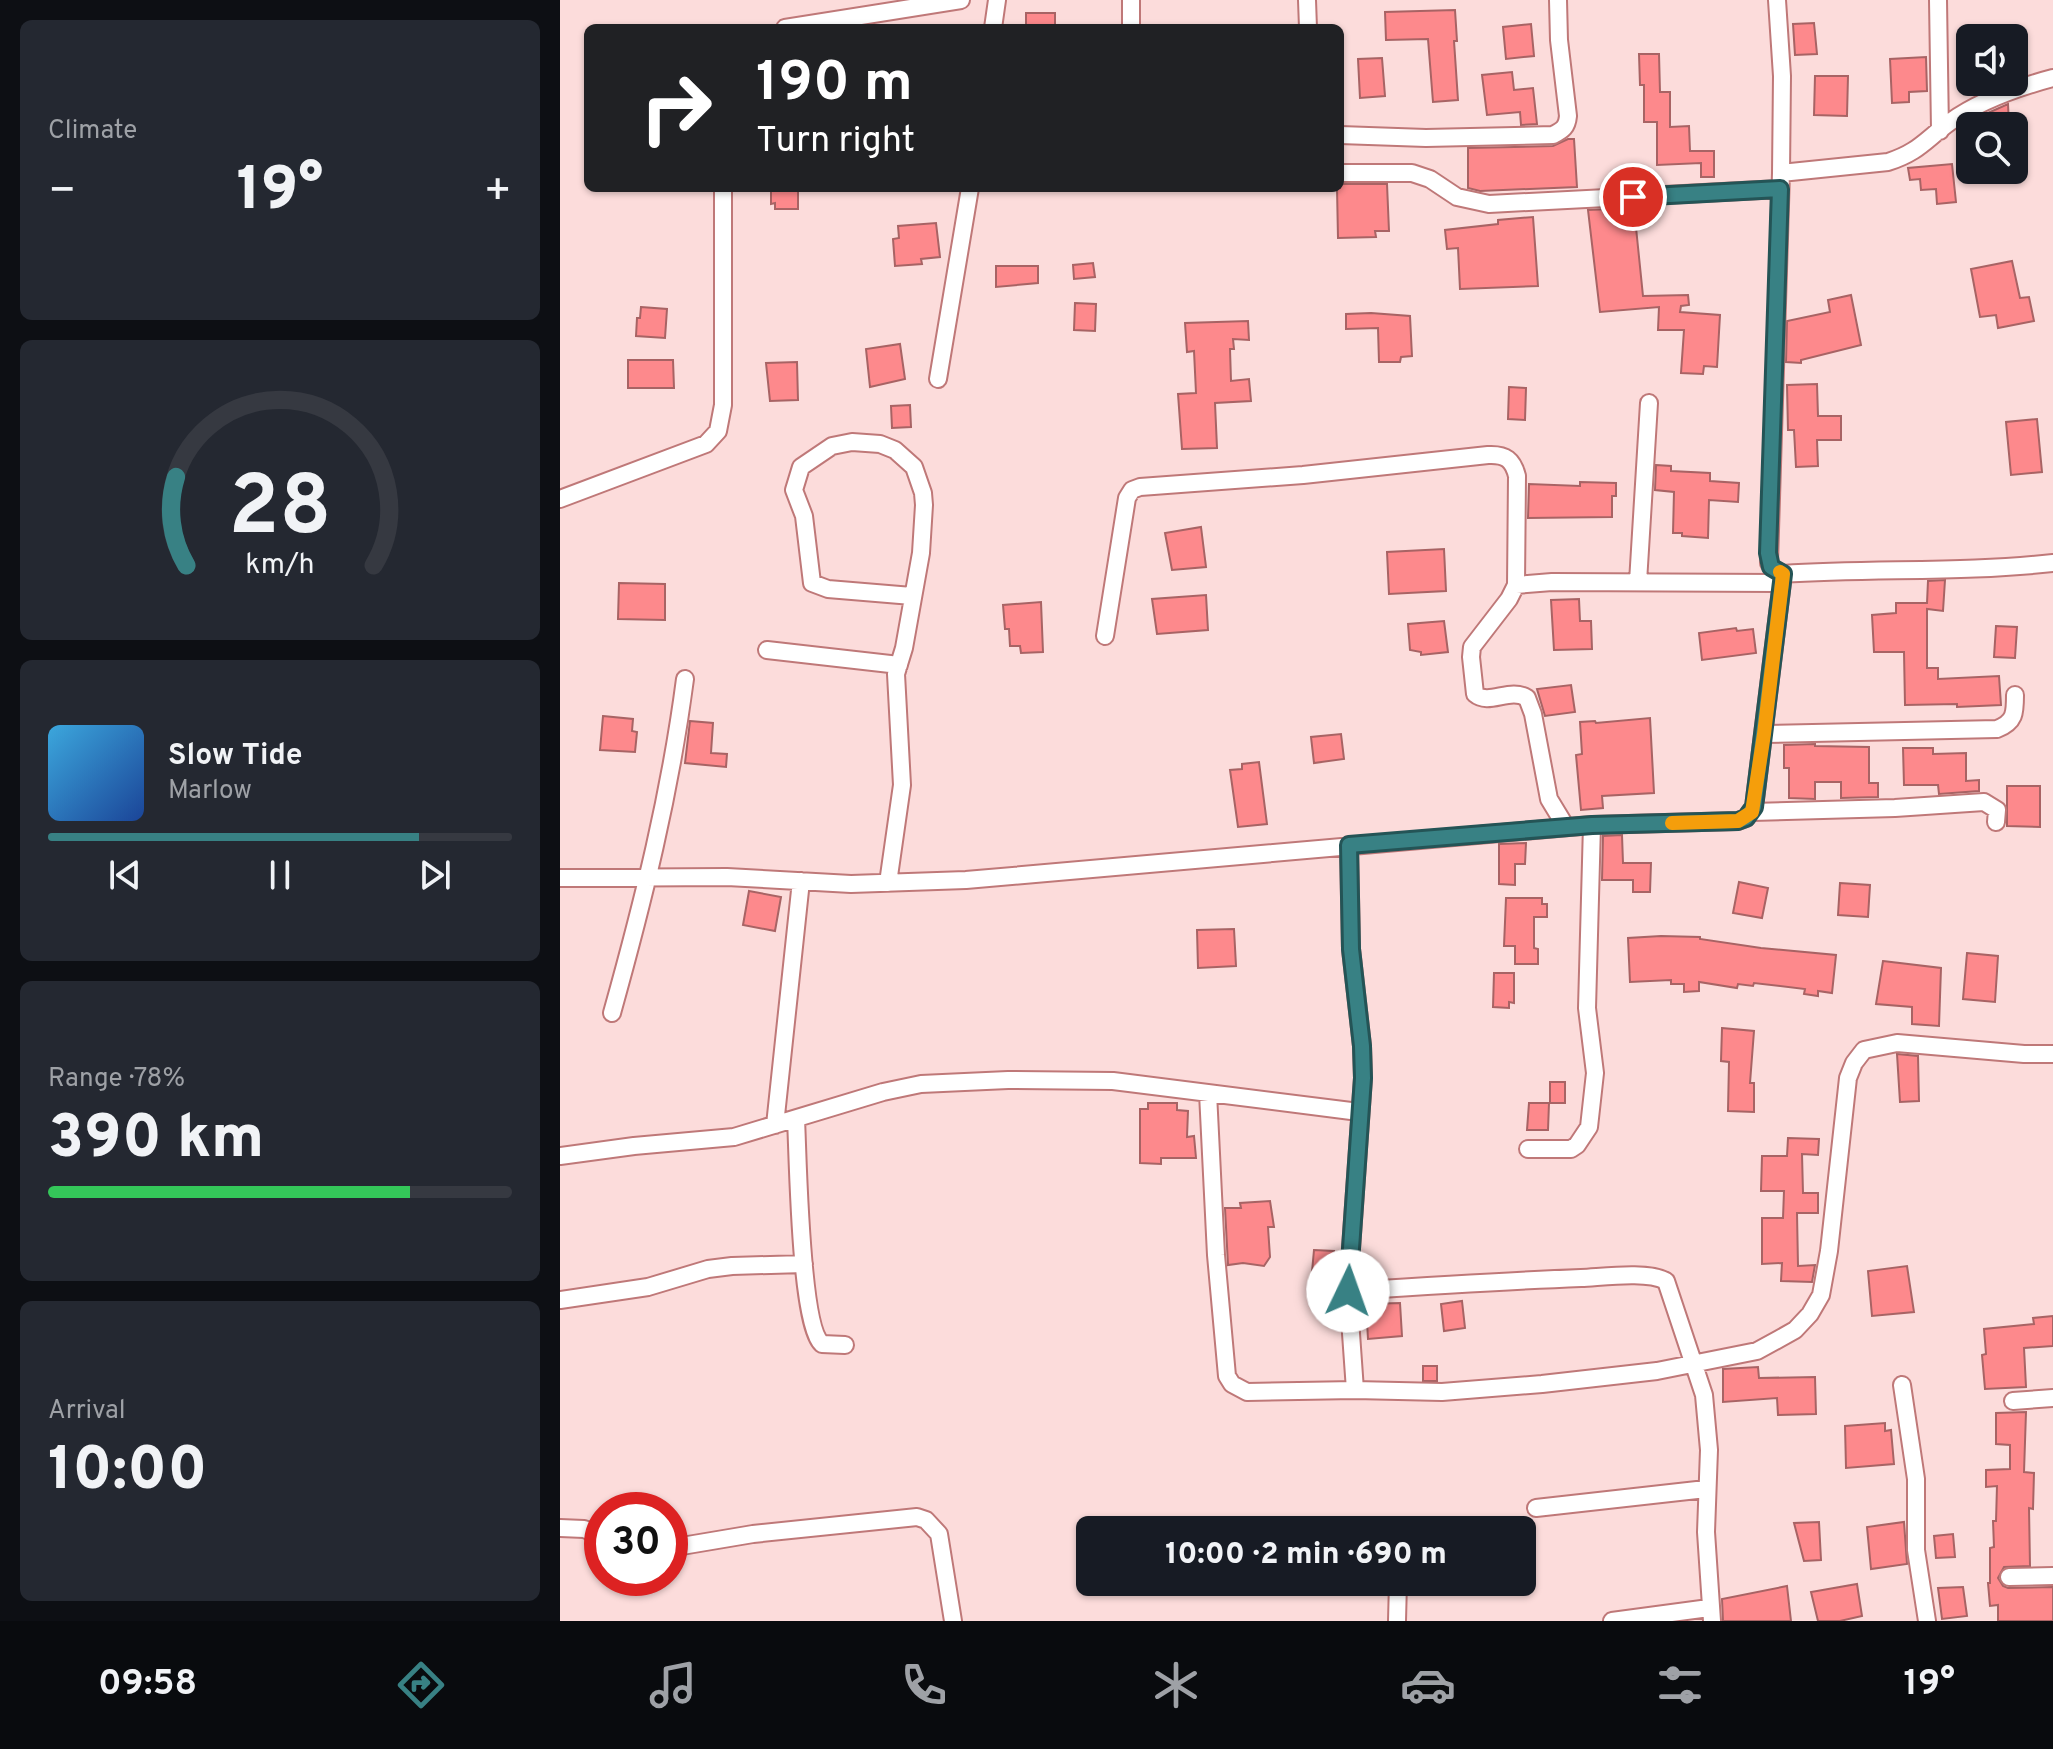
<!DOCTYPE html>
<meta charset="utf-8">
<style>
body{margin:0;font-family:Overpass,sans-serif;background:#242831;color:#f1f3f6;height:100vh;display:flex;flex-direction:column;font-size:30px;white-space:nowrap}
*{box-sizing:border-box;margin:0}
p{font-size:26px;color:#9ea1a6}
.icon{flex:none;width:44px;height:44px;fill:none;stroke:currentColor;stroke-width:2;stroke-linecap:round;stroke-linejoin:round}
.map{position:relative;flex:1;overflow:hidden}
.panel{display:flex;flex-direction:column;gap:20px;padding:20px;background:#0d0f14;width:560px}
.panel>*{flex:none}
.top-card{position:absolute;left:24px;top:24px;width:760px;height:168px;border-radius:12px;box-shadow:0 2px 6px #0004;background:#202124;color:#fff;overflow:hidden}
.controls{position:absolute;left:1396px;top:24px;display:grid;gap:16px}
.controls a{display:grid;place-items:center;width:72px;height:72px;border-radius:12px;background:#171b24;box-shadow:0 2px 6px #0004;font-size:40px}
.speed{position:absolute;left:24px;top:1492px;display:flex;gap:16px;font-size:40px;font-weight:700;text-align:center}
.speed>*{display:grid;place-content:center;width:104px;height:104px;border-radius:50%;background:#171b24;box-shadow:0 2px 6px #0004;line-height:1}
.speed .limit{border:12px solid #d22;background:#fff;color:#111}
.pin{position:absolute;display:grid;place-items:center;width:68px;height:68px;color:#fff;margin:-34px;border:4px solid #fff;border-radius:50%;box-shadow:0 2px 8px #0007}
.me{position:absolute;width:88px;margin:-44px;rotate:3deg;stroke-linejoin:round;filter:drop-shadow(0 0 6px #0008)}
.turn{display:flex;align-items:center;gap:28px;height:168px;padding:0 40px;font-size:36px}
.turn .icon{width:104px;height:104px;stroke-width:2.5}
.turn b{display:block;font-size:56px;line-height:68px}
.big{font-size:60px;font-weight:800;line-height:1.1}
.panel .card{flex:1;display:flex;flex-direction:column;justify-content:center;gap:12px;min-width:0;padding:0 28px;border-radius:12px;background:#242831}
.panel .dial{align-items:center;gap:0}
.dial svg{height:208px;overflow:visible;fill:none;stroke:#363941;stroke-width:7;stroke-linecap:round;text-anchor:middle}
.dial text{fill:#f1f3f6;stroke:none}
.song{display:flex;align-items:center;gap:24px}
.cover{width:96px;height:96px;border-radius:12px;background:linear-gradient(135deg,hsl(200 70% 55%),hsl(220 70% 35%))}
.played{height:8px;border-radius:4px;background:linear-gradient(90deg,#388184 80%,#363941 80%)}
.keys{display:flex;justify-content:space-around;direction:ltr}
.heat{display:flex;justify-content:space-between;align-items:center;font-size:44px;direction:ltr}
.charge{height:12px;border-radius:6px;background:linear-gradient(90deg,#34c759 78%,#363941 0)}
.trip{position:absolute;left:516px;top:1516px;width:460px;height:80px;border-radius:12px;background:#171b24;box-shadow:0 2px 6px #0004;font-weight:800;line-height:80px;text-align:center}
.menu{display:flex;height:128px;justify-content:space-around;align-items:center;background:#090b0e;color:#9ea1a6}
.menu .icon{width:56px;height:56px}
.menu .on{color:#388184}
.menu b{font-size:36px;color:#f1f3f6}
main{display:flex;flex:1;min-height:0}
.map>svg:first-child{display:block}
.building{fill:#fd898c;stroke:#a86364;stroke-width:2}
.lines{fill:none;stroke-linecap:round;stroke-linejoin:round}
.minor-casing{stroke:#bf7878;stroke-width:20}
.minor{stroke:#fff;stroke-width:16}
.route-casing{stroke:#245456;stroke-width:20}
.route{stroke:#388184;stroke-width:14}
.slow{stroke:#f59e0b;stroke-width:14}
</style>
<main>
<section class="panel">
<div class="card"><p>Climate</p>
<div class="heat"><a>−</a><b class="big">19°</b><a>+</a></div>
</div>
<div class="card dial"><svg viewBox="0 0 100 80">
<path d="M14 69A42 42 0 1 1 86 69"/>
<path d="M14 69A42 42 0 0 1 10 35" stroke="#388184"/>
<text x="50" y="56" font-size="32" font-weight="700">28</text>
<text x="50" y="72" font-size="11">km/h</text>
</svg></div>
<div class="card">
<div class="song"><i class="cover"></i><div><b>Slow Tide</b><p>Marlow</p></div></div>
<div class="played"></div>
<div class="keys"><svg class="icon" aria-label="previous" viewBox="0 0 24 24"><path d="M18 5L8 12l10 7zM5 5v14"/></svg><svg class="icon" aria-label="pause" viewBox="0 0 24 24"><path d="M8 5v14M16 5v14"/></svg><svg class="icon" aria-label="next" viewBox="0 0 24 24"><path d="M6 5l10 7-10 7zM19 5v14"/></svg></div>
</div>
<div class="card"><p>Range · 78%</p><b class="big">390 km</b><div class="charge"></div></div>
<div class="card"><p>Arrival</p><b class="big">10:00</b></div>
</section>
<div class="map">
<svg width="1493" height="1621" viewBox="0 0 1493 1621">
<rect width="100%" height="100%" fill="#fcdcdb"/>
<path class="building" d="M895,10L897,41H894L898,100L873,102L868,39L826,40L825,12Z
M466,13H495V28H466Z
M1254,23L1257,54L1235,55L1233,24Z
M971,24L974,56L946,59L943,27Z
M1079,54H1099L1100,92H1110V127L1129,126L1130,151H1154V177H1141V163L1097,165V122H1084V85H1080Z
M1366,57L1367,91L1349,92V102L1332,103L1330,59Z
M822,58L825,96L800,98L798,59Z
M952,72L954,90L973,88L977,124L961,125L960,112L927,115L922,75Z
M1255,76H1288L1287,116L1254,115Z
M1448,104L1449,126H1408V123L1419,117Z
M1008,139H1014L1017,187L920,191L908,188V148L993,146Z
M1392,164L1396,202L1377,204L1376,189L1361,190L1360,179L1350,180L1348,168Z
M780,184H827L829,231H815L816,237L778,238L777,188H780Z
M211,188H238V209H215V203L211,204Z
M1074,208L1083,296L1128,295L1129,305L1121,306L1120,312L1160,315L1157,367L1144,366L1143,374L1121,373L1124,330H1098L1099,307L1040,312L1028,210Z
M973,217L978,286L900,289L898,248L887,249L885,230L938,224V220Z
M376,223L380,257L361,259L362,264L335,266L333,239L339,238L338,226Z
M1452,261L1460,298L1469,297L1474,321L1438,328L1436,315L1420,317L1411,269Z
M533,263L535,277L514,279L513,265Z
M436,266H478V283L436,287Z
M1291,295L1301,345L1241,360V363L1226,362L1227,321L1270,312L1268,300Z
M515,303L536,304L535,331L514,330Z
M81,307L107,309L105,338L76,336L77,318H80Z
M811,313L850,316L852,356L841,357L840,362H819L818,328L786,329V314Z
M688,321L689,340L673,339L674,349H670L671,381L689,379L691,401L655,403L657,448L622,449L618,394L636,393L634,351L627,352L625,323Z
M340,344L345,379L310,387L306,349Z
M68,360H113L114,388H68Z
M237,362L238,400L210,401L206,363Z
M1257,384L1258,416H1281V440H1257L1258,466L1236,467L1234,430H1228L1227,385Z
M949,387L966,388L965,420L948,419Z
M350,405L351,427L332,428L331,406Z
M1477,419L1482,472L1451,475L1446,422Z
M1096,465L1111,466V471L1150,473V481L1179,483L1178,502L1149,500L1148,538L1122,536V533H1113L1114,492L1095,490Z
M1020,482L1056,483V496H1052V517L968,518L969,484L1020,486Z
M641,527L646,567L612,570L605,533Z
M884,549L886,591L829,594L827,552Z
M1385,580L1383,611L1367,609V668H1378V679L1439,676L1441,705L1397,707V704L1345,705L1344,652H1314L1312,615L1336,613V603H1367L1368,581Z
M59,583L105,584V620L58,619Z
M646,595L648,630L597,634L592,599Z
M1019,599L1020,621H1031L1032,649L994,650L991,600Z
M481,602L483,652L461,653L460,646H450L449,629H445L443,605Z
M884,621L888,652L861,655V652L850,650L848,624Z
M1436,626L1457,627L1455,658L1434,657Z
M1176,628L1177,631L1193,629L1196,653L1142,660L1139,633Z
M1011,685L1015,712L985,716L977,689Z
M43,716L73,719L72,731L77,732L75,752L40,750Z
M1090,718L1094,793L1042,796L1043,808L1021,810L1016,755L1022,754L1020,722L1035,721L1036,723Z
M130,721L153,723L151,753L167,754L166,767L125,763Z
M781,734L784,759L754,763L751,737Z
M1255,744V746L1309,747V783H1318V797L1281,798V782H1255V799L1229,798V768H1224V745Z
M1343,748H1373V754L1406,753V781L1419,780V791L1379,794L1378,785H1344Z
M699,762L707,824L678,827L670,770L682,769V764Z
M1447,786H1480V827L1447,826Z
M1062,835L1063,863H1091L1090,892H1073V880H1042L1043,836Z
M966,843L965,864H955V885L939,884V844Z
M1179,882L1208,888L1202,918L1173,913Z
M1280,883L1310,885L1308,917L1278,915Z
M189,891L221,897L215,931L183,925Z
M946,898H982V904H987V917H974V948L978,949V964H955V946H944Z
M674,929L676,966L638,968L637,930Z
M1101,936L1140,937V939L1201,948L1276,955L1272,993L1258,991V996L1244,994L1245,989L1194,983L1193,986L1178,984L1177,988L1139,982V991L1124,992V984H1111V980L1070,982L1068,938Z
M1407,953L1438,956L1435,1002L1403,999Z
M1323,961L1381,968L1379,1026L1352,1024V1007L1316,1004Z
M934,973H954V1003L949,1002V1008L933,1007Z
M1162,1028L1194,1031L1190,1083H1194V1112L1168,1111L1169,1062L1161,1061Z
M1337,1054L1358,1056L1359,1101L1340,1102Z
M990,1082H1005V1103H990Z
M588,1103H617V1110L628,1111L627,1137L634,1136L636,1158H601V1164L580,1163V1109H588Z
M969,1103H989L988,1130H967Z
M1228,1138L1259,1139L1258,1155L1242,1154L1243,1193H1258V1213H1237L1238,1266L1255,1265L1252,1282L1221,1281L1222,1263L1202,1264V1218H1223L1224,1191H1201L1202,1156H1227Z
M710,1201L714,1227H708L710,1257L704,1266L683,1263L668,1265L665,1208H681L680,1203Z
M754,1250L774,1251L772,1284L751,1283Z
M1347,1266L1354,1312L1312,1316L1308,1271Z
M902,1301L905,1328L884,1331L881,1304Z
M840,1303L842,1336L808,1339L806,1304Z
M1493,1316V1346L1464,1348L1466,1387L1425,1389L1422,1355L1426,1354L1424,1329L1474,1324L1473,1318Z
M863,1366H877V1381H863Z
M1198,1367L1199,1378L1255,1377L1256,1414L1218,1415L1217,1398L1163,1402V1369Z
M1466,1412L1464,1472L1474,1473L1473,1509L1469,1508L1470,1566L1444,1567L1438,1578L1443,1586L1448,1588L1493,1587V1621H1438V1605L1430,1606L1428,1583H1430V1548L1434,1547L1433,1521H1436L1437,1486L1426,1487V1470L1450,1469V1445L1436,1444V1413Z
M1325,1423V1431L1331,1430L1334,1464L1286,1468L1285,1426Z
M1259,1522L1261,1560L1244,1561L1234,1523Z
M1344,1522L1347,1564L1311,1569L1307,1527Z
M1393,1534L1395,1557L1376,1558L1374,1536Z
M1297,1584L1302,1616L1280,1621H1258L1251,1592Z
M1227,1586L1231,1621H1163L1162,1599Z
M1403,1587L1407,1616L1382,1619L1378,1588Z"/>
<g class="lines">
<g class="minor-casing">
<path id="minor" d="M571,0V28
M747,0L748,28
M1217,0L1222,76L1221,173L1209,563L1214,570L1223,574C1313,568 1403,573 1493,563
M1378,0L1380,131
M225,28L401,0
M433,28L437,0
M780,135L866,138L993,135C1003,130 1007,127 1008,116L999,40L998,0
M781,173H852L870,179L897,197L929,204L1220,189
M1221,173L1328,162C1359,152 1365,140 1390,122C1419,101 1459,87 1493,78
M378,379L410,188
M0,499L146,444L158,431L163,405V188
M1078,582L1089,403
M956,585L949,599L912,647L911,657L915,694C929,706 950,687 967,698L973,714L989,799L1006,827
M545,636L567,498L572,490L580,487L743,475L928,455C946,454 953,460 957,476L956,585L992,582L1222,583
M207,650L339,665
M1204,734L1437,729C1455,722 1455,713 1455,695
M1192,812L1335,808L1424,802L1437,810L1436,822
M789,845L791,949L802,1046L803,1078L788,1291L795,1390
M0,878L167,877L291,884L406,880L1032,825L1178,821L1186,818L1194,807L1223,574
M328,883L342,785L336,674L344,648L361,553L364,505L363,493L354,467L335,450L320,444L292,442L272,446L241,467L234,490L244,516L252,583L268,589L352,596
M52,1013C83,902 110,794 125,679
M648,1093L656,1255L667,1376L672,1384L687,1392L795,1390L882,1392L982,1384L1097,1371L1197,1351L1219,1339L1235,1330L1250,1314L1261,1295L1269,1251L1288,1078L1294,1063L1304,1050L1337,1043L1464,1054H1493
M236,1119C238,1157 240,1325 262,1344L285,1345
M215,1125L241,881
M968,1149H1011L1017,1145L1029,1127L1035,1073L1027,1008L1032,825
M0,1156L74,1146L174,1137L323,1092L361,1084L448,1080L553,1081L799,1112
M788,1291C866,1286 943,1281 1021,1278C1044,1277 1087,1271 1106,1281L1144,1395L1149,1450L1146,1532L1152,1621
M0,1300L88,1287L148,1269L172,1266L244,1264
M1342,1385L1356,1479V1550L1367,1621
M1453,1401L1493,1398
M976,1508L1146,1489
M0,1528L24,1529L42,1536
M110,1548L193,1534L357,1517L366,1520L379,1534L393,1621
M1449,1577L1493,1576
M837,1621L838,1582
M1052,1621L1149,1608"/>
</g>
<use href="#minor" class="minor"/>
</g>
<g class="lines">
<g class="route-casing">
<path id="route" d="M788,1291L803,1078L802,1046L791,949L789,845L1032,825L1178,821L1186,818L1194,807L1223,574L1211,567L1208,553L1220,189L1073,197"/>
</g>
<use href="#route" class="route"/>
<path class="slow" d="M1112,823L1178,821L1192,812L1204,734L1222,583L1223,574L1220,572"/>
</g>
</svg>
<div class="controls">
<a><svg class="icon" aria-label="sound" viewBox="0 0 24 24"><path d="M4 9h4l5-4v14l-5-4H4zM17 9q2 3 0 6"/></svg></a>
<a><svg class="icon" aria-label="search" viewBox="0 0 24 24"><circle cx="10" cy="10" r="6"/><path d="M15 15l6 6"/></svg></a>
</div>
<div class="speed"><div class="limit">30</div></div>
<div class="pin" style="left:1073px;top:197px;background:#d93025"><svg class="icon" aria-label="arrive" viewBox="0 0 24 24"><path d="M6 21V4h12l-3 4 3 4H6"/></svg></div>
<svg class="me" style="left:788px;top:1291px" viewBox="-20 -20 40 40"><circle r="19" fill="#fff"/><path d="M0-13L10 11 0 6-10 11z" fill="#388184"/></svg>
<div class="trip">10:00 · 2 min · 690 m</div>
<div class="top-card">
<div class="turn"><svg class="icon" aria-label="right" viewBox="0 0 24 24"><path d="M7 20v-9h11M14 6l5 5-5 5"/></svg><div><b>190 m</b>Turn right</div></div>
</div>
</div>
</main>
<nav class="menu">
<b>09:58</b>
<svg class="icon on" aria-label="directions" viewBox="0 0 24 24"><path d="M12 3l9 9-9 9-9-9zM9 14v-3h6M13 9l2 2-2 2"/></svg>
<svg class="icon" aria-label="music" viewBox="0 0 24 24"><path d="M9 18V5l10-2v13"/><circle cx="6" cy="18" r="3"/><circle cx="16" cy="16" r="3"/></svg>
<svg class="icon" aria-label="phone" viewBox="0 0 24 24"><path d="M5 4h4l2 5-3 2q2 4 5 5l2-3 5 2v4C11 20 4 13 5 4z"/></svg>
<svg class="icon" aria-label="climate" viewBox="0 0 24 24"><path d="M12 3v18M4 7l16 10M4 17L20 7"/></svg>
<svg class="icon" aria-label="car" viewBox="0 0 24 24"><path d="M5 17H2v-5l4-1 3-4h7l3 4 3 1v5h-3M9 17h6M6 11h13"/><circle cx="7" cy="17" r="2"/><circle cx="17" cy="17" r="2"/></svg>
<svg class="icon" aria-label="filters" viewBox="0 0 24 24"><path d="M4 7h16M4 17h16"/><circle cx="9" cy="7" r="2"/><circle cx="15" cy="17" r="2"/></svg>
<b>19°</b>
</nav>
